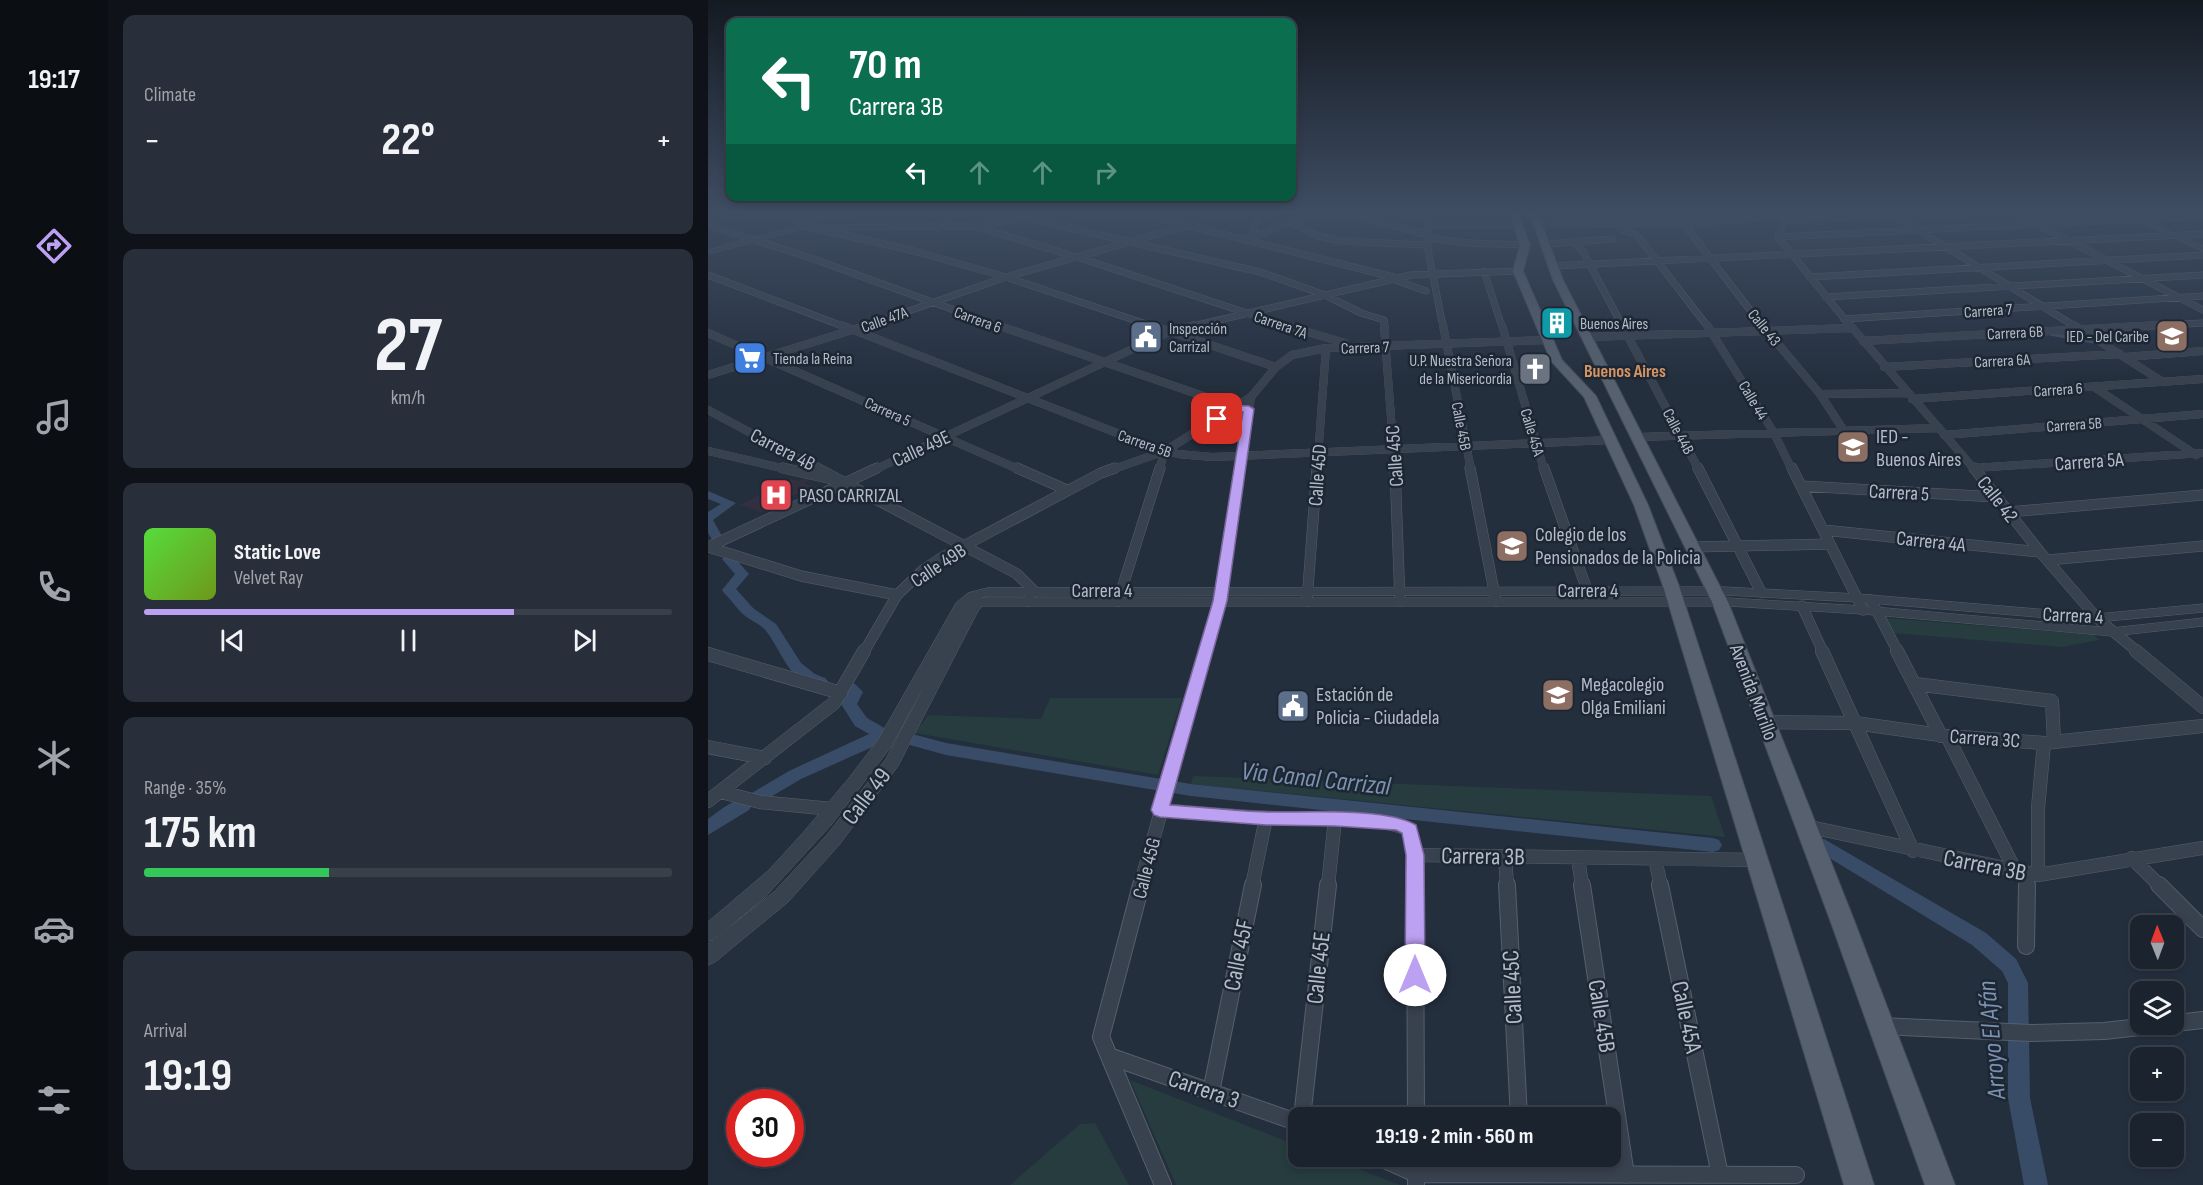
<!DOCTYPE html>
<meta charset="utf-8">
<style>
body{margin:0;font-family:"Sofia Sans Condensed",sans-serif;background:#282f3a;color:#f1f3f6;height:100vh;display:flex;flex-direction:column;font-size:22px;white-space:nowrap}
*{box-sizing:border-box;margin:0}
p{font-size:20px;color:#a0a4aa}
.icon{flex:none;width:33px;height:33px;fill:none;stroke:currentColor;stroke-width:2;stroke-linecap:round;stroke-linejoin:round}
.map{position:relative;flex:1;overflow:hidden}
.side{display:flex;flex-direction:column;gap:15px;padding:15px;background:#0f1319;width:600px}
.side>*{flex:none}
.guide{position:absolute;left:18px;top:18px;width:570px;height:183px;border-radius:12px;box-shadow:0 3px 9px #0003,0 0 0 2px #39404a;background:#0b6e4f;color:#fff;overflow:hidden}
.needle{width:39px;rotate:359deg}
.fabs{position:absolute;left:1422px;top:915px;display:grid;gap:12px}
.fabs a{display:grid;place-items:center;width:54px;height:54px;border-radius:12px;background:#1b232e;box-shadow:0 3px 9px #0003,0 0 0 2px #39404a;font-size:30px}
.speed{position:absolute;left:18px;top:1089px;display:flex;gap:12px;font-size:30px;font-weight:700;text-align:center}
.speed>*{display:grid;place-content:center;width:78px;height:78px;border-radius:50%;background:#1b232e;box-shadow:0 3px 9px #0003,0 0 0 2px #39404a;line-height:1}
.speed .limit{border:9px solid #d22;background:#fff;color:#111}
.pin{position:absolute;display:grid;place-items:center;width:51px;height:51px;color:#fff;margin:-26px;border-radius:12px;box-shadow:0 3px 9px #0006}
.me{position:absolute;width:66px;margin:-33px;rotate:0deg;stroke-linejoin:round;filter:drop-shadow(0 0 4px #0008)}
.turn{display:flex;align-items:center;gap:21px;height:126px;padding:0 24px;font-size:27px}
.turn .icon{width:78px;height:78px;stroke-width:2.5}
.turn b{display:block;font-size:42px;line-height:51px}
.lanes{display:flex;align-items:center;height:57px;padding:0 24px;background:#0003;justify-content:center;gap:30px;direction:ltr}
.lanes .off{opacity:.35}
.big{font-size:45px;font-weight:700;line-height:1.1}
.side .tile{flex:1;display:flex;flex-direction:column;justify-content:center;gap:9px;min-width:0;padding:0 21px;border-radius:12px;background:#282f3a}
.side .dial{align-items:center;gap:0}
.dial b{font-size:78px;line-height:1}
.song{display:flex;align-items:center;gap:18px}
.cover{width:72px;height:72px;border-radius:9px;background:linear-gradient(135deg,hsl(110 70% 55%),hsl(80 70% 35%))}
.played{height:6px;border-radius:3px;background:linear-gradient(90deg,#bca0f2 70%,#39404a 70%)}
.keys{display:flex;justify-content:space-around;direction:ltr}
.heat{display:flex;justify-content:space-between;align-items:center;font-size:33px;direction:ltr}
.charge{height:9px;border-radius:4px;background:linear-gradient(90deg,#34c759 35%,#39404a 0)}
.trip{position:absolute;left:580px;top:1107px;width:333px;height:60px;border-radius:12px;background:#1b232e;box-shadow:0 3px 9px #0003,0 0 0 2px #39404a;font-weight:700;line-height:60px;text-align:center}
main{display:flex;flex:1;min-height:0}
.dock{display:flex;flex-direction:column;width:108px;justify-content:space-around;align-items:center;background:#0b0e12;color:#a0a4aa}
.dock .icon{width:42px;height:42px}
.dock .selected{color:#bca0f2}
.dock b{font-size:27px;color:#f1f3f6}
.map>svg:first-child{display:block}
.medical{fill:#32303f}
.green{fill:#263c3f}
.lines{fill:none;stroke-linecap:round;stroke-linejoin:round}
.stream{stroke:#394c67;stroke-width:3}
.canal{fill:#394c67;fill-rule:evenodd}
.minor-far4-casing{stroke:#565f6c;stroke-width:7}
.minor-far3-casing{stroke:#565f6c;stroke-width:8}
.minor-far2-casing{stroke:#565f6c;stroke-width:11}
.minor-far1-casing{stroke:#565f6c;stroke-width:14}
.minor-casing{stroke:#565f6c;stroke-width:18}
.tertiary-casing{stroke:#565f6c;stroke-width:1}
.primary-casing{stroke:#414a57;stroke-width:2}
.minor-far4{stroke:#38414e;stroke-width:6}
.minor-far3{stroke:#38414e;stroke-width:8}
.minor-far2{stroke:#38414e;stroke-width:10}
.minor-far1{stroke:#38414e;stroke-width:13}
.minor{stroke:#38414e;stroke-width:16}
.tertiary{fill:#38414e;fill-rule:evenodd}
.primary{fill:#56606e;fill-rule:evenodd}
.route{fill:#bca0f2;stroke:#7a689d;stroke-width:1.5}
.labels{text-anchor:middle;stroke-width:5;stroke-linejoin:round;paint-order:stroke}
.far-street-label{font-size:16px;fill:#b4bcc9;stroke:#1d2633}
.far-poi-label{font-size:16px;fill:#b4bcc9;stroke:#1d2633;text-anchor:start}
.far-neighbourhood-label{font-size:18px;font-weight:bold;fill:#d59563;stroke:#1d2633}
.poi-label{font-size:20px;fill:#b4bcc9;stroke:#1d2633;text-anchor:start}
.street-label{font-size:20px;fill:#b4bcc9;stroke:#1d2633}
.near-street-label{font-size:24px;fill:#b4bcc9;stroke:#1d2633}
.near-water-label{font-size:26px;font-style:italic;fill:#7c92b1;stroke:#1d2633}
</style>
<main>
<nav class="dock">
<b>19:17</b>
<svg class="icon selected" aria-label="directions" viewBox="0 0 24 24"><path d="M12 3l9 9-9 9-9-9zM9 14v-3h6M13 9l2 2-2 2"/></svg>
<svg class="icon" aria-label="music" viewBox="0 0 24 24"><path d="M9 18V5l10-2v13"/><circle cx="6" cy="18" r="3"/><circle cx="16" cy="16" r="3"/></svg>
<svg class="icon" aria-label="phone" viewBox="0 0 24 24"><path d="M5 4h4l2 5-3 2q2 4 5 5l2-3 5 2v4C11 20 4 13 5 4z"/></svg>
<svg class="icon" aria-label="climate" viewBox="0 0 24 24"><path d="M12 3v18M4 7l16 10M4 17L20 7"/></svg>
<svg class="icon" aria-label="car" viewBox="0 0 24 24"><path d="M5 17H2v-5l4-1 3-4h7l3 4 3 1v5h-3M9 17h6M6 11h13"/><circle cx="7" cy="17" r="2"/><circle cx="17" cy="17" r="2"/></svg>
<svg class="icon" aria-label="filters" viewBox="0 0 24 24"><path d="M4 7h16M4 17h16"/><circle cx="9" cy="7" r="2"/><circle cx="15" cy="17" r="2"/></svg>
</nav>
<section class="side">
<div class="tile"><p>Climate</p>
<div class="heat"><a>−</a><b class="big">22°</b><a>+</a></div>
</div>
<div class="tile dial"><b>27</b><p>km/h</p></div>
<div class="tile">
<div class="song"><i class="cover"></i><div><b>Static Love</b><p>Velvet Ray</p></div></div>
<div class="played"></div>
<div class="keys"><svg class="icon" aria-label="previous" viewBox="0 0 24 24"><path d="M18 5L8 12l10 7zM5 5v14"/></svg><svg class="icon" aria-label="pause" viewBox="0 0 24 24"><path d="M8 5v14M16 5v14"/></svg><svg class="icon" aria-label="next" viewBox="0 0 24 24"><path d="M6 5l10 7-10 7zM19 5v14"/></svg></div>
</div>
<div class="tile"><p>Range · 35%</p><b class="big">175 km</b><div class="charge"></div></div>
<div class="tile"><p>Arrival</p><b class="big">19:19</b></div>
</section>
<div class="map">
<svg width="1495" height="1185" viewBox="0 0 1495 1185">
<rect width="100%" height="100%" fill="#242f3e"/>
<path class="medical" d="M98,477L103,479L96,483L111,488L94,496L88,494L54,512L32,505L83,479L90,481Z"/>
<path class="green" d="M1178,618L1386,635L1392,640L1353,647L1185,633Z
M342,698H474L450,775L207,733L220,715L333,719Z
M485,776L1003,796L1017,837L483,784Z
M422,1080L591,1146V1156L619,1157L692,1185H468Z
M387,1123L421,1185H302L372,1124Z"/>
<g class="lines">
<path class="stream" d="M1342,334L1391,343"/>
<path class="canal" d="M0,491L28,503L5,520L15,538L9,542L5,541L0,533V512L13,504L0,499Z
M20,555L25,556L41,574L28,589L45,608L68,624L93,663L107,674L117,678L120,681L117,684C85,693 73,649 58,631C52,623 42,621 35,614C28,608 23,599 16,593L14,590L27,574L14,559Z
M142,683L147,684L155,692L149,704L159,718L178,729L180,733L171,744L93,779L54,802L48,804L42,803L44,805L41,810L0,835V819C11,812 27,796 41,800L39,798L42,794L81,771L161,734L147,726L133,704L139,693L134,688L137,684Z
M208,735L238,743L483,784L1005,838L1011,840L1014,845L1011,850L1005,852L483,796L238,755L202,745L200,741L202,737Z
M1116,839L1278,933L1308,959L1320,983L1322,1098L1340,1185H1316L1300,1098V983L1294,971L1264,945L1110,851L1107,846L1110,841Z"/>
<g class="minor-far4-casing">
<path id="minor-far4" d="M82,214L97,226L206,251L298,277L447,327
M435,214L685,277
M640,214L721,235
M721,214L719,245L735,327
M905,214L914,230L927,234L932,239L1000,327
M1074,214L1076,220L1070,237L1143,327
M1184,214L1368,327
M1309,214L1495,310
M323,219L552,272L617,295L653,313L676,320L677,327
M1076,220L1190,215
M582,222L611,236L632,241L719,245
M830,224L1002,223L1076,214
M976,224L1055,327
M0,225L100,257L293,327
M272,225L344,214
M721,225H809
M103,228L266,226L369,257L581,327
M230,228L245,214
M1070,237L1495,216
M542,238L552,214
M720,238L760,243L817,245
M537,240L601,214
M865,242L874,250L915,327
M838,244L904,239
M845,266L1495,234
M776,271L794,327
M0,275L137,327
M1102,277L1495,255
M684,279L718,291
M1118,297L1495,275
M1136,319L1495,296
M155,327L298,277L482,225
M481,327L703,275L810,271
M1424,327L1495,323"/>
</g>
<g class="minor-far3-casing">
<path id="minor-far3" d="M133,325L442,446L470,454L504,457L902,440
M289,325L530,408
M443,325L568,367
M576,325L637,343
M676,325L687,470
M735,325L763,470
M794,325L836,470
M914,325L991,470
M999,325L1066,433L1084,470
M1054,325L1112,394L1136,431
M1142,325L1267,470
M1366,325L1455,382
M0,333L312,470
M880,337L1143,328
M1155,341L1452,325
M1417,357L1495,351
M1176,367L1412,354
M0,375L160,325
M1386,387L1488,455
M1112,394L1199,393
M1204,399L1495,379
M0,410L112,470
M1236,435L1495,414
M930,437L1231,428
M0,451L82,470
M1266,468L1495,453
M166,470L463,331L488,325
M403,470L457,451L543,397L568,367L584,355L618,348L840,340
M451,470L457,451
M532,470L543,397
M609,470L618,348"/>
</g>
<g class="minor-far2-casing">
<path id="minor-far2" d="M75,468L124,479
M109,468L309,574L325,590L320,601
M309,468L359,490
M687,468L692,601
M762,468L788,601
M836,468L879,590
M990,468L1053,592
M1084,468L1155,610
M1266,468L1332,552L1389,618L1430,652
M1093,486L1288,497
M1301,512L1495,495
M1115,530L1332,552
M0,547L169,468
M0,547L93,576L189,595
M985,547L1122,544
M1340,560L1495,546
M1163,600L1190,652
M410,601L452,468
M599,601L609,468
M1094,606L1115,652
M156,652L189,595L215,570L233,558L393,473L407,468
M497,652L512,601L532,468"/>
</g>
<g class="minor-far1-casing">
<path id="minor-far1" d="M1114,651L1205,851
M1189,651L1233,736
M1428,651L1495,707
M0,654L133,693
M1207,684L1344,701L1346,742
M1058,722L1147,723L1239,736L1336,743L1495,726
M1239,736L1308,872
M0,747L57,758
M13,792L52,802L124,809
M0,801L126,703L156,651
M452,810C491,813 529,817 568,818C612,819 660,813 702,830L707,855V886
M1097,826L1330,875L1495,848
M707,855L1050,860
M797,856L799,886
M870,858L874,886
M1424,858L1452,886
M947,859L953,886
M1330,875V808L1336,743
M432,886L498,651
M544,886L558,818
M620,886L627,819
M1319,886V874"/>
</g>
<g class="minor-casing">
<path id="minor" d="M433,885L393,1037L455,1185
M707,885L708,1118
M799,885L811,1118
M874,885L918,1175
M952,885L1012,1175
M1451,885L1495,929
M1318,946L1319,885
M1173,1026L1323,1033L1396,1031L1495,1020
M401,1056L591,1123
M503,1092L545,885
M594,1118L620,885
M668,1156L708,1174L1088,1175
M708,1156V1185
M813,1156L814,1174"/>
</g>
<g class="tertiary-casing">
<path id="tertiary" d="M115,214H124L100,228L0,254V250L94,224Z
M1415,214H1425L1495,246V251Z
M1016,587L1150,594L1389,614L1495,604V612L1389,622L1150,602L1016,595L280,596L273,598H1020L1155,606L1404,628L1495,618V626L1404,636L1155,614L1020,606H275L271,609L190,766L131,845L80,902L7,962L0,965V944L66,892L119,835L178,759L219,681L182,748L123,825L57,897L7,939L0,941V922L61,870L94,834L141,778L170,740L248,603L260,593L279,588Z"/>
</g>
<g class="primary-casing">
<path id="primary" d="M802,214H810L822,245L815,271L854,360L888,396L940,505L971,586L1166,1185H1136L955,586L926,505L876,397L843,361L805,271L812,245Z
M822,214H830L855,280L1020,602L1146,920L1247,1185H1217L1122,920L1004,602L845,280Z"/>
</g>
<use href="#minor-far4" class="minor-far4"/>
<use href="#minor-far3" class="minor-far3"/>
<use href="#minor-far2" class="minor-far2"/>
<use href="#minor-far1" class="minor-far1"/>
<use href="#minor" class="minor"/>
<use href="#tertiary" class="tertiary"/>
<use href="#primary" class="primary"/>
</g>
<linearGradient id="sky" x2="0" y2="1"><stop stop-color="#141a22"/><stop offset="0.56" stop-color="#3f4d63"/><stop offset="1" stop-color="#3f4d63" stop-opacity="0"/></linearGradient>
<rect width="1495" height="380" fill="url(#sky)"/>
<path class="route" d="M522,405L541,406L546,409L519,601L462,805C494,807 527,811 559,812C597,813 677,807 708,825L716,855L717,975L714,981L707,983L700,981L697,975L698,855L694,833L688,830L627,826L558,825L452,817L446,815L443,810L505,601L535,412L528,411L509,422L503,419Z"/>
<defs>
<g id="building-square" transform="scale(1.725)"><rect x="-9" y="-9" width="18" height="18" rx="4" fill="#0f9aa8" stroke="#1d2633"/><path d="M-4-6H4V6H1V3H-1V6H-4ZM-2.5-4.3h1.7v1.8h-1.7ZM.8-4.3h1.7v1.8H.8ZM-2.5-1h1.7V.8h-1.7ZM.8-1h1.7V.8H.8Z" fill="#fff"/></g>
<g id="school-square" transform="scale(1.725)"><rect x="-9" y="-9" width="18" height="18" rx="4" fill="#8d6e63" stroke="#1d2633"/><path d="M0-5L7-2L0 1L-7-2ZM-4 1L0 2.5L4 1V4Q0 6-4 4Z" fill="#fff"/></g>
<g id="civic-square" transform="scale(1.725)"><rect x="-9" y="-9" width="18" height="18" rx="4" fill="#5c6f8a" stroke="#1d2633"/><path d="M-.6-6.5H3V-4.5H.6V-3L4-1V1h2V6H-6V1h2V-1L-.6-3ZM-1.2 2.5V6h2.4V2.5Z" fill="#fff"/></g>
<g id="supermarket-square" transform="scale(1.725)"><rect x="-9" y="-9" width="18" height="18" rx="4" fill="#3f7fe0" stroke="#1d2633"/><path d="M-6-5.5h2.5l.6 2H6L4.5 2H-2.5L-4.4-4H-6ZM-1.5 3.2a1.3 1.3 0 1 0 .1 0ZM3 3.2a1.3 1.3 0 1 0 .1 0Z" fill="#fff"/></g>
<g id="church-square" transform="scale(1.725)"><rect x="-9" y="-9" width="18" height="18" rx="4" fill="#6b7280" stroke="#1d2633"/><path d="M-1.2-6h2.4v3.5h3.3v2.4h-3.3V6h-2.4V-.1h-3.3v-2.4h3.3Z" fill="#fff"/></g>
<g id="hospital-square" transform="scale(1.725)"><rect x="-9" y="-9" width="18" height="18" rx="4" fill="#e0444e" stroke="#1d2633"/><path d="M-5-5h3v3.5h4V-5h3V5h-3V1.5h-4V5h-3Z" fill="#fff"/></g>
</defs>
<g fill-rule="evenodd">
<use href="#building-square" x="849" y="323"/>
<use href="#school-square" x="1464" y="336"/>
<use href="#civic-square" x="438" y="337"/>
<use href="#supermarket-square" x="42" y="358"/>
<use href="#church-square" x="827" y="369"/>
<use href="#school-square" x="1145" y="447"/>
<use href="#hospital-square" x="68" y="495"/>
<use href="#school-square" x="804" y="546"/>
<use href="#school-square" x="850" y="695"/>
<use href="#civic-square" x="585" y="706"/>
</g>
<g class="labels">
<g class="far-street-label">
<text transform="translate(1280 310) rotate(-4)" y="6">Carrera 7</text>
<text transform="translate(176 319) rotate(-20)" y="6">Calle 47A</text>
<text transform="translate(270 319) rotate(20)" y="6">Carrera 6</text>
<text transform="translate(573 324) rotate(19)" y="6">Carrera 7A</text>
<text transform="translate(1057 327) rotate(51)" y="6">Calle 43</text>
<text transform="translate(1307 332) rotate(-3)" y="6">Carrera 6B</text>
<text transform="translate(657 347) rotate(-2)" y="6">Carrera 7</text>
<text transform="translate(1294 360) rotate(-3)" y="6">Carrera 6A</text>
<text transform="translate(1350 389) rotate(-4)" y="6">Carrera 6</text>
<text transform="translate(1046 400) rotate(59)" y="6">Calle 44</text>
<text transform="translate(180 411) rotate(24)" y="6">Carrera 5</text>
<text transform="translate(1366 424) rotate(-4)" y="6">Carrera 5B</text>
<text transform="translate(754 426) rotate(79)" y="6">Calle 45B</text>
<text transform="translate(971 431) rotate(62)" y="6">Calle 44B</text>
<text transform="translate(825 432) rotate(73)" y="6">Calle 45A</text>
<text transform="translate(437 443) rotate(19)" y="6">Carrera 5B</text>
</g>
<g class="far-poi-label">
<text x="872" y="329">Buenos Aires</text>
<text x="461" y="334">Inspección<tspan x="461" dy="18">Carrizal</tspan></text>
<text x="1441" y="342" text-anchor="end">IED - Del Caribe</text>
<text x="65" y="364">Tienda la Reina</text>
<text x="804" y="366" text-anchor="end">U.P. Nuestra Señora<tspan x="804" dy="18">de la Misericordia</tspan></text>
</g>
<g class="far-neighbourhood-label">
<text x="917" y="377">Buenos Aires</text>
</g>
<g class="poi-label">
<text x="1168" y="443">IED -<tspan x="1168" dy="23">Buenos Aires</tspan></text>
<text x="91" y="502">PASO CARRIZAL</text>
<text x="827" y="541">Colegio de los<tspan x="827" dy="23">Pensionados de la Policia</tspan></text>
<text x="873" y="691">Megacolegio<tspan x="873" dy="23">Olga Emiliani</tspan></text>
<text x="608" y="701">Estación de<tspan x="608" dy="23">Policia - Ciudadela</tspan></text>
</g>
<g class="street-label">
<text transform="translate(213 448) rotate(-25)" y="7">Calle 49E</text>
<text transform="translate(75 449) rotate(27)" y="7">Carrera 4B</text>
<text transform="translate(686 456) rotate(-94)" y="7">Calle 45C</text>
<text transform="translate(1381 461) rotate(-4)" y="7">Carrera 5A</text>
<text transform="translate(609 475) rotate(-86)" y="7">Calle 45D</text>
<text transform="translate(1191 492) rotate(3)" y="7">Carrera 5</text>
<text transform="translate(1290 499) rotate(52)" y="7">Calle 42</text>
<text transform="translate(1223 541) rotate(6)" y="7">Carrera 4A</text>
<text transform="translate(230 565) rotate(-34)" y="7">Calle 49B</text>
<text x="394" y="597">Carrera 4</text>
<text x="880" y="597">Carrera 4</text>
<text transform="translate(1365 615) rotate(3)" y="7">Carrera 4</text>
<text transform="translate(1046 692) rotate(69)" y="7">Avenida Murillo</text>
<text transform="translate(1277 738) rotate(4)" y="7">Carrera 3C</text>
<text transform="translate(438 868) rotate(-76)" y="7">Calle 45G</text>
</g>
<g class="near-street-label">
<text transform="translate(158 796) rotate(-53)" y="8">Calle 49</text>
<text transform="translate(775 856) rotate(1)" y="8">Carrera 3B</text>
<text transform="translate(1277 865) rotate(11)" y="8">Carrera 3B</text>
<text transform="translate(530 955) rotate(-79)" y="8">Calle 45F</text>
<text transform="translate(610 968) rotate(-84)" y="8">Calle 45E</text>
<text transform="translate(804 987) rotate(-93)" y="8">Calle 45C</text>
<text transform="translate(894 1016) rotate(81)" y="8">Calle 45B</text>
<text transform="translate(979 1017) rotate(78)" y="8">Calle 45A</text>
<text transform="translate(496 1089) rotate(19)" y="8">Carrera 3</text>
</g>
<g class="near-water-label">
<text transform="translate(608 778) rotate(6)" y="9">Via Canal Carrizal</text>
<text transform="translate(1283 1040) rotate(-95)" y="9">Arroyo El Afán</text>
</g>
</g>
</svg>
<div class="fabs">
<a><svg class="needle" viewBox="-14 -14 28 28"><path d="M0-13l5 13h-10z" fill="#e53935"/><path d="M0 13l5-13h-10z" fill="#a0a4aa"/></svg></a>
<a><svg class="icon" aria-label="layers" viewBox="0 0 24 24"><path d="M12 4l9 5-9 5-9-5zM3 14l9 5 9-5"/></svg></a>
<a>+</a>
<a>−</a>
</div>
<div class="speed"><div class="limit">30</div></div>
<div class="pin" style="left:509px;top:419px;background:#d93025"><svg class="icon" aria-label="arrive" viewBox="0 0 24 24"><path d="M6 21V4h12l-3 4 3 4H6"/></svg></div>
<svg class="me" style="left:707px;top:975px" viewBox="-20 -20 40 40"><circle r="19" fill="#fff"/><path d="M0-13L10 11 0 6-10 11z" fill="#bca0f2"/></svg>
<div class="trip">19:19 · 2 min · 560 m</div>
<div class="guide">
<div class="turn"><svg class="icon" aria-label="left" viewBox="0 0 24 24"><path d="M17 20v-9H6M10 6l-5 5 5 5"/></svg><div><b>70 m</b>Carrera 3B</div></div>
<div class="lanes"><svg class="icon" aria-label="left" viewBox="0 0 24 24"><path d="M17 20v-9H6M10 6l-5 5 5 5"/></svg><svg class="icon off" aria-label="ahead" viewBox="0 0 24 24"><path d="M12 20V5M6 11l6-6 6 6"/></svg><svg class="icon off" aria-label="ahead" viewBox="0 0 24 24"><path d="M12 20V5M6 11l6-6 6 6"/></svg><svg class="icon off" aria-label="right" viewBox="0 0 24 24"><path d="M7 20v-9h11M14 6l5 5-5 5"/></svg></div>
</div>
</div>
</main>
